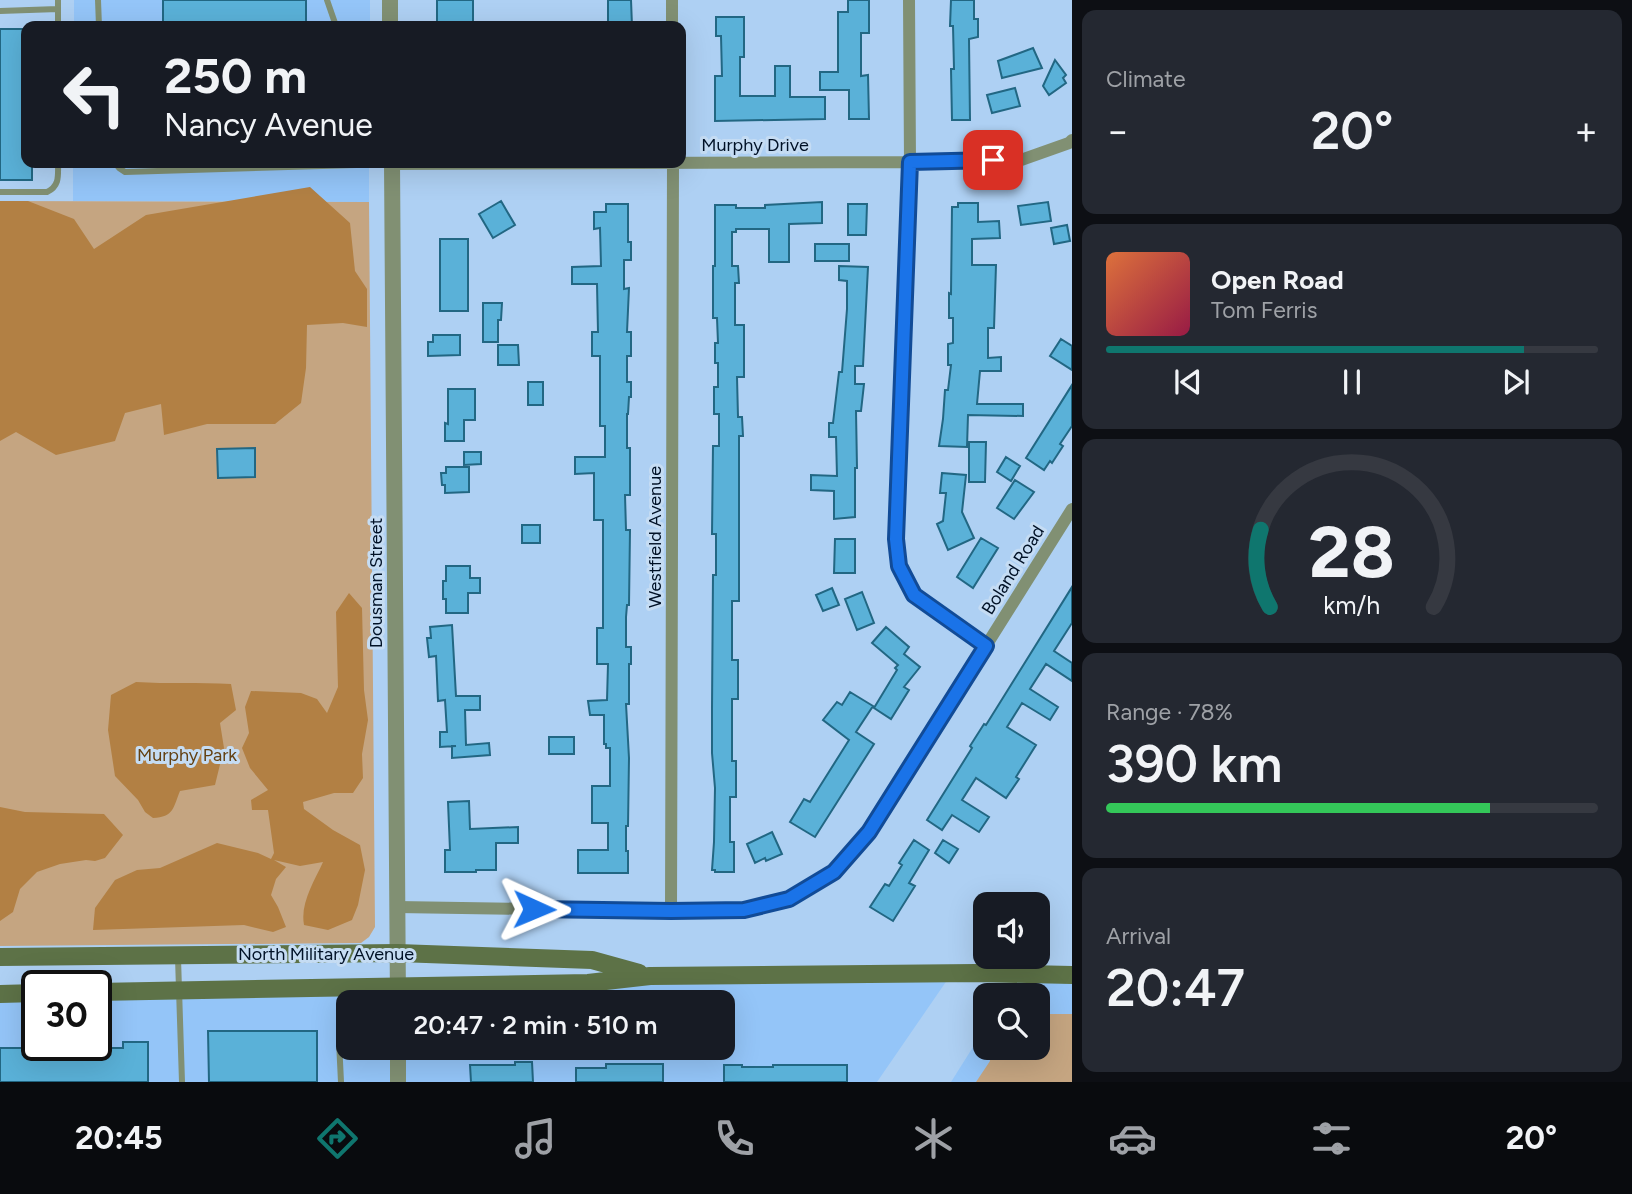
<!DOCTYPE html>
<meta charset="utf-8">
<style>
body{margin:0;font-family:Figtree,sans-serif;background:#242831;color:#f1f3f6;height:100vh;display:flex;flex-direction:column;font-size:26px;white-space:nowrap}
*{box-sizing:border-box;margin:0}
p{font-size:23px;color:#9ea1a6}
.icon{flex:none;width:38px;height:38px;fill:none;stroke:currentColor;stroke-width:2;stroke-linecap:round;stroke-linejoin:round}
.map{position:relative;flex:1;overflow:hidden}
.sheet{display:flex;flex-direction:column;gap:10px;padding:10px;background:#0d0f14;width:560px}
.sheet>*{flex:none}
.top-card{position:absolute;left:21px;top:21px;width:665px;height:147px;border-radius:14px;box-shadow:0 7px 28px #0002;background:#171b24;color:#f1f3f6;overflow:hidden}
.tools{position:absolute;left:973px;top:892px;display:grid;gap:14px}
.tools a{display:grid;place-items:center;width:77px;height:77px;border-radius:14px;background:#171b24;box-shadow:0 7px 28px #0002;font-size:35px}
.speed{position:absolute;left:21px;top:970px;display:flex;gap:14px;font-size:35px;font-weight:700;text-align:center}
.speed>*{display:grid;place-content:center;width:91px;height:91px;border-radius:50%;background:#171b24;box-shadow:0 7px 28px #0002;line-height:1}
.speed .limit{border:4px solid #111;border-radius:10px;background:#fff;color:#111}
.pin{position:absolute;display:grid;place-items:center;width:60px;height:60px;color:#fff;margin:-30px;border-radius:14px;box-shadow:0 4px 10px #0006}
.me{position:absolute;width:77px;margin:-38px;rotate:91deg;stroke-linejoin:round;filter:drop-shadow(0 0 5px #0008)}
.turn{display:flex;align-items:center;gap:24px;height:147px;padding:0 28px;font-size:32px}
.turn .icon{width:91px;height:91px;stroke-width:2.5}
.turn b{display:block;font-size:49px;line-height:60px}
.big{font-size:52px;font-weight:600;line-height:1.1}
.sheet .card{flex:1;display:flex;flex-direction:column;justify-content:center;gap:10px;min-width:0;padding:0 24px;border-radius:14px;background:#242831}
.sheet .dial{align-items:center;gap:0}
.dial svg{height:182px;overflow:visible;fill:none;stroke:#363941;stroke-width:7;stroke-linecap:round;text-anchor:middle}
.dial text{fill:#f1f3f6;stroke:none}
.song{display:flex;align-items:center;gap:21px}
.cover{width:84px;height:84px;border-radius:10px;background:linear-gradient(135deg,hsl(20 70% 55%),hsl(340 70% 35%))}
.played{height:7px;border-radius:4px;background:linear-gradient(90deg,#0f766e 85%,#363941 85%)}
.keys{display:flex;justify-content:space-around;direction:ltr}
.heat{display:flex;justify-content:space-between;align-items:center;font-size:38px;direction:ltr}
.charge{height:10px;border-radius:5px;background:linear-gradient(90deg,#34c759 78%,#363941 0)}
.trip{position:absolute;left:336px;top:990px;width:399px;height:70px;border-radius:14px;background:#171b24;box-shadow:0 7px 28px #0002;font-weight:600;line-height:70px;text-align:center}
.dock{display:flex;height:112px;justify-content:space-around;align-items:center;background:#090b0e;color:#9ea1a6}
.dock .icon{width:49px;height:49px}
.dock .on{color:#0f766e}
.dock b{font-size:32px;color:#f1f3f6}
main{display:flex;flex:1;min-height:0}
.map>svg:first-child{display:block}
.built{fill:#94c5f8;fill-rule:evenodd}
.green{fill:#c5a581}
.forest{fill:#b28044}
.building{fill:#5ab1d8;stroke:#226783;stroke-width:2}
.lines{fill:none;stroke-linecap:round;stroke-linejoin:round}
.service{stroke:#819073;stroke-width:6}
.minor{stroke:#819073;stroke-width:12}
.tertiary{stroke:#819073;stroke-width:16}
.secondary{stroke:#5d7247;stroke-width:18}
.route-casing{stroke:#114b97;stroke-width:18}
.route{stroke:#1a73e8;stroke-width:12}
.labels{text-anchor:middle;stroke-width:6;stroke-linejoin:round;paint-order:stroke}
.street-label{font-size:18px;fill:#001126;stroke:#c5dcf3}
.park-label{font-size:18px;fill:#634011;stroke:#c5dcf3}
</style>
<main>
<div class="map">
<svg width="1072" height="1082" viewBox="0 0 1072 1082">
<rect width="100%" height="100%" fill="#aed0f3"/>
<path class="built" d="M74,0H370V26H74Z
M73,163H369V202L73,201Z
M952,973L877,1082H0V994L37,993V1045H96V992ZM348,1003H723V1048H348Z
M1020,974L1072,975V1082H951L985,1028V1048H1038V996H1006Z"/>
<path class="green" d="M0,201L369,202L375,927L369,937L361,943L0,946Z
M1038,1012L1049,1014H1072V1082H976L990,1061L987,1048H1038Z"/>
<path class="forest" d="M310,187L350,223L355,271L367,289V327L343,323L307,325L306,368L301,403L275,424H207L164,435L161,404L125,413L115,441L56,455L16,432L0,441V201H28L74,219L94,249L146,215Z
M349,593L362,608L364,690L368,720L362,754L363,778L353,793H334L303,802L304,809L333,830L360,845L365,870L358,905L352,920L328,930L304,925C300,903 314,882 323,862L300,866L274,860L286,867L276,879L271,895L278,907L286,927L273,932L244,925L93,930L95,908L115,880L137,870L160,868L217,843L258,853L271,859L274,853L268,810H252L251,800L268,790L250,768L242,748L249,733L245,707L251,691L301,693L317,699L327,713L338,687L336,612Z
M136,682C167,684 199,682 231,684L236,710L220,723L224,748L215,785L180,791C173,808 174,817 153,818L145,812L138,800L115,776L108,730L111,695Z
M0,807L25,812L104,814L123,835L105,858L95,861L86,860L60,864L37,872L20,889L13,912L0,921Z"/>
<path class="building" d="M163,0H306V26H163Z
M437,0H473V26H437Z
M608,0H631L632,26H608Z
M848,0H869V33H861V76L868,75L869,119H849V90H820V72H838V12H848Z
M951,0H974V19H978V37L969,39L970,120H952L951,69H954L953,26H950Z
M716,17H744V57H740V96H775V66H790V97H825V119L715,121V76H722L721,36H716Z
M0,29H26V163H32V180H0Z
M1033,48L1042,68L1002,78L998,61Z
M1055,60L1066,75L1063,78L1066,83L1049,95L1043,86Z
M1015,88L1020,106L992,113L987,95Z
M501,201L515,225L493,238L479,214Z
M822,202V223L789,224V262H769V229H736V232H732V266H738L739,283H735V325H744V377H737L738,417H742L743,436H739V601H732V660H738V699H732V761H736V797H730V842H734V872H715V870H712L714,842L715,788L712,753V708L713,575H716V534H712L713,446H719V414H714V387H718V363H715V343H718L717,318H713V266H715V205H736V208H765V205Z
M1048,202L1051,221L1021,225L1018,206Z
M958,203H978V222L999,221L1000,238L972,239V265H996L994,328H988V358L1001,357V371H980L977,404H1023V416L968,415L967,447L939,446L943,419L945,390H948L951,365H948V344L953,343V318H949V293L951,294L952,207H958Z
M606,204H628V242H631V260H624V289L629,288L627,332H631V356H627V382H631V397H629L628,414H627V448H630V495H625L626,530H630L629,605H627L626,617V647H631V664H629V704H626L629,758L628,826H626V851H628V873H578V850H608V823H592V786H610V748H606V744H604V715H590L588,701L607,700L608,664H597V628H603V520H594V473L575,474V457H605V426H600V356H592V332H598L597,284H572V267L601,266L600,228L594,229V212H606Z
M848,204H867L866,235H848Z
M1067,225L1070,241L1054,244L1051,228Z
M440,239H468V311H440Z
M815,244H849V261H815Z
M839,266L868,267L863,366H855V384H864L861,411H856L857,468H855V517L834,519V491L811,490V475L837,476L836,437H829V423H833L839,372H842L847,309V281L839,280Z
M483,303H502L501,320H498V342H483Z
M433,335H460V355L428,356V342H433Z
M1061,339L1072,346V370L1050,356Z
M498,345H518L519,365H498Z
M528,382H543V405H528Z
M1072,385V426L1060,444L1063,446L1052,463L1050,461L1044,470L1026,458Z
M448,389H475V420H464V441H445V423L448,424Z
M969,442H986L985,482H969Z
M255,448V477L218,478L217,449Z
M464,452H481V464L464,465Z
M1006,457L1020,466L1011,481L997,472Z
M446,467H469V492L445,493V485H442L441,473H446Z
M942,473L966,475L962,512L974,538L948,550L937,524L943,521L946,493H940Z
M1015,480L1034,492L1014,519L997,508Z
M522,525H540V543H522Z
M981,538L998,548L973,588L957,577Z
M835,539H855V573H834Z
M446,566H470V578H480V593H468V613H446V599H443V581H446Z
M1072,587V623L1054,651L1072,663V681L1046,664L1030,689L1058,707L1050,720L1022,703L1007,727L1036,745L1016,777L1019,779L1006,798L976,778L962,800L989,817L979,832L952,815L942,830L927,820L972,748L970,746L984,724L986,725Z
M832,588L839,605L823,611L816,595Z
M862,592L874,623L857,630L845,599Z
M452,625L456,696H480V710H465L466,745L489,743L490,755L452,758V746H456L440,747V732H447L445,700L438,701L436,656L429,657L427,638H431L430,627Z
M886,627L909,647L904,654L920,667L904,687L909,690L891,719L874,708L897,670L895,668L898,665L872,643Z
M850,692L873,706L856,732L874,744L815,837L790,822L804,799L810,802L849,740L823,720L837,702L842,705Z
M549,737H574V754H549Z
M469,801L470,829L518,827V843H496V870H476V872H445V850H450L448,802Z
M772,832L782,854L766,861L765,858L755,863L747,844Z
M914,840L929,850L909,883L915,886L893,921L870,907L885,884L889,886L902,865L899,863Z
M943,840L958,849L949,863L935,853Z
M208,1031H317V1082H209Z
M123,1042H148V1082H0V1048H123Z
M515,1062H532L533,1082H471L470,1065H515Z
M606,1064H663V1082H576V1068H606Z
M724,1065H742V1067H773V1065H847V1082H724Z"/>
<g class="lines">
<path class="service" d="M98,0L99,26
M327,0L336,26
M0,11L58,9
M58,26V0
M115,163L119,168L125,172L390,164
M0,192H47C60,186 58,175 58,163
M178,958L182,1082
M339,1041L341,1082"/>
<path class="minor" d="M672,0V26
M909,0L910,162L896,539L899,566L914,595L986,646
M392,164L910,162L1021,160L1069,143L1072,140
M397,907L671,911L744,910L789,899L834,872L869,832L1072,509
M671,911L673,163"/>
<path class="tertiary" d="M390,0V26
M392,163L398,1003
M398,1048V1082"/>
<path class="secondary" d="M0,957L398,953L592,960L639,973
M96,992L588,983L650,976L976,973L1072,975
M0,994L37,993"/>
</g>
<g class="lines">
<g class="route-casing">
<path id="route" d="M534,909L671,911L744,910L789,899L834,872L869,832L986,646L914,595L899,566L896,539L910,162L993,160"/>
</g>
<use href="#route" class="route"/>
</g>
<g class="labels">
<g class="street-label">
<text x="755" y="151">Murphy Drive</text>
<text transform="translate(655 537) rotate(-90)" y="6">Westfield Avenue</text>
<text transform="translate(1013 570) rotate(-58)" y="6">Boland Road</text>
<text transform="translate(376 583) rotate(-90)" y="6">Dousman Street</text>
<text x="326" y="960">North Military Avenue</text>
</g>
<g class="park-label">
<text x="187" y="761">Murphy Park</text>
</g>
</g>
</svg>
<div class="tools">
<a><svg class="icon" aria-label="sound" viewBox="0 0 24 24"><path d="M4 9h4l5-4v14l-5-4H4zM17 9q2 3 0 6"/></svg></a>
<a><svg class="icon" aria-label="search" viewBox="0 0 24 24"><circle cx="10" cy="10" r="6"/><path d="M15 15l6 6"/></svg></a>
</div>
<div class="speed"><div class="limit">30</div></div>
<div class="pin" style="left:993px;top:160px;background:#d93025"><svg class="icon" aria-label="arrive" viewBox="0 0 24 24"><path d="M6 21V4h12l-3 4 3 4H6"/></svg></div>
<svg class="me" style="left:534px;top:909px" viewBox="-20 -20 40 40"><path d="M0-17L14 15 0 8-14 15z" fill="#1a73e8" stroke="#fff" stroke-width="4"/></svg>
<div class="trip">20:47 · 2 min · 510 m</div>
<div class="top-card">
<div class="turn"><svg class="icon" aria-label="left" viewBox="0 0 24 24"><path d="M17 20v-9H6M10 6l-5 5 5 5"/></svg><div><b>250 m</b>Nancy Avenue</div></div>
</div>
</div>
<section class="sheet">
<div class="card"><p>Climate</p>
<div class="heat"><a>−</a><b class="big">20°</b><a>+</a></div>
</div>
<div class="card">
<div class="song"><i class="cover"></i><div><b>Open Road</b><p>Tom Ferris</p></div></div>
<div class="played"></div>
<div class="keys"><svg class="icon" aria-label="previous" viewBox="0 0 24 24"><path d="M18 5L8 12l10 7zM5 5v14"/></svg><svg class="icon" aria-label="pause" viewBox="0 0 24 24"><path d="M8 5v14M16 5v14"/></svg><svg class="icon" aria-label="next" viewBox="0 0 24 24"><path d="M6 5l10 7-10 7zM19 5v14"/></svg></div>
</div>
<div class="card dial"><svg viewBox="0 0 100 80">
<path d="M14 69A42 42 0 1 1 86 69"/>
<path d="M14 69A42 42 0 0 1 10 35" stroke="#0f766e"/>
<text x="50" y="56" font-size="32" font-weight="700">28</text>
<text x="50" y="72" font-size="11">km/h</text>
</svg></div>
<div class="card"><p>Range · 78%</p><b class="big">390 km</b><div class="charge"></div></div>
<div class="card"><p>Arrival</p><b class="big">20:47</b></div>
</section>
</main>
<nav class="dock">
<b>20:45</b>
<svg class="icon on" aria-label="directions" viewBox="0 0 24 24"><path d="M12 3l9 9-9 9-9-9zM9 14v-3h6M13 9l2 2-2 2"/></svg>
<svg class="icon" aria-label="music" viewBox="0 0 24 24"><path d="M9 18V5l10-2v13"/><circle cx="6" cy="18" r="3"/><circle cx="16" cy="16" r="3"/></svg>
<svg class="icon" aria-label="phone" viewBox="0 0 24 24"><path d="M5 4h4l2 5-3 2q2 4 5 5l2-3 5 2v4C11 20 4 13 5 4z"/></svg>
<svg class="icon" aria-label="climate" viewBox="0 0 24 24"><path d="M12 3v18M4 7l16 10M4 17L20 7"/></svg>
<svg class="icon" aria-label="car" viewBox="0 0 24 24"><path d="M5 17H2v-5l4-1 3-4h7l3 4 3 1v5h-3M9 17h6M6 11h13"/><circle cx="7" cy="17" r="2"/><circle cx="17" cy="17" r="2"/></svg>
<svg class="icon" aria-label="filters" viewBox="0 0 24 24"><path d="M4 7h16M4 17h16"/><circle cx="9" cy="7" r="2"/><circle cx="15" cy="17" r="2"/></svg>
<b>20°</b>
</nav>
